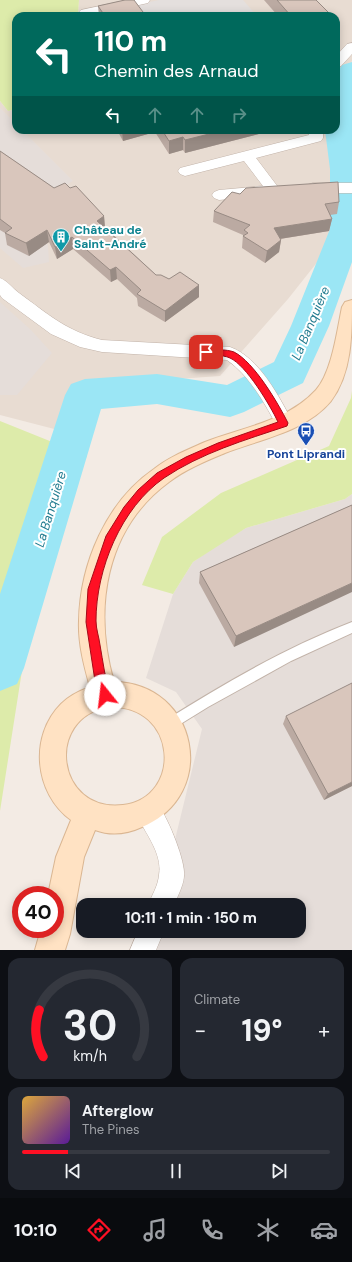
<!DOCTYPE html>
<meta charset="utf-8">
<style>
body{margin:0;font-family:"DM Sans",sans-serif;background:#242831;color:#f1f3f6;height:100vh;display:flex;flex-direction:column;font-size:15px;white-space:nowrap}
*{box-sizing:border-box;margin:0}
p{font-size:13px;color:#9ea1a6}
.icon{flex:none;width:22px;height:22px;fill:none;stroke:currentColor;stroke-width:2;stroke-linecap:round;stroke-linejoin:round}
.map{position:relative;height:950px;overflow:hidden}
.side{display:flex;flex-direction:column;gap:8px;padding:8px;background:#0d0f14;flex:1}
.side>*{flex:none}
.top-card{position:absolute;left:12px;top:12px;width:328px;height:122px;border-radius:12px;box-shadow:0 2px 10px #0003;background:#00695c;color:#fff;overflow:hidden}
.speed{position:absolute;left:12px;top:886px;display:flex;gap:8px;font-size:20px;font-weight:700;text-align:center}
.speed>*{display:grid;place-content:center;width:52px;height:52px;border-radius:50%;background:#171b24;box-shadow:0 2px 10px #0003;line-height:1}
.speed .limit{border:6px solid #d22;background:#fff;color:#111}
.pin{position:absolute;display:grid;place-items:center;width:34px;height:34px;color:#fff;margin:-17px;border-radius:8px;box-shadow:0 2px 6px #0006}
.me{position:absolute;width:44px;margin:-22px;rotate:344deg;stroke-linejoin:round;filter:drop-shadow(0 0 3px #0008)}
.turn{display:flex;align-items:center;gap:14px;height:84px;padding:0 16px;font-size:18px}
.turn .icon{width:52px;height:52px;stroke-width:2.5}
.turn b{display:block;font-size:28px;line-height:34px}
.lanes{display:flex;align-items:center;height:38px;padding:0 16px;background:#0003;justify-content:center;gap:20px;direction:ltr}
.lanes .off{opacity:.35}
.big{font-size:30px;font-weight:700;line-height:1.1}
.side .card{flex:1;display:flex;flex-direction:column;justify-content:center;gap:6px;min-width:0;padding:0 14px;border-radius:12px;background:#242831}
.side .dial{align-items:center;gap:0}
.dial svg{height:104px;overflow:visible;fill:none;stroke:#363941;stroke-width:7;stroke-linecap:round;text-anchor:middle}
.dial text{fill:#f1f3f6;stroke:none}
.song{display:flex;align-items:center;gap:12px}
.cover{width:48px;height:48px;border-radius:6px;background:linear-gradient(135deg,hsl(40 70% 55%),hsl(270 70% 35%))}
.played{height:4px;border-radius:2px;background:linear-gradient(90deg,#ff1024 15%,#363941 15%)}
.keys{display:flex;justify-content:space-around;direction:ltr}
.heat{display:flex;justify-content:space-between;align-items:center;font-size:22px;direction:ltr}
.side .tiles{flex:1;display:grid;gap:8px;grid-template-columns:1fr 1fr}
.card:last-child{grid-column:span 2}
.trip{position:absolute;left:76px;top:898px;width:230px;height:40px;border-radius:12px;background:#171b24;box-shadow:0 2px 10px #0003;font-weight:700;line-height:40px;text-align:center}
.tab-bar{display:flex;height:64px;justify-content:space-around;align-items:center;background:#090b0e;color:#9ea1a6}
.tab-bar .icon{width:28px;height:28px}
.tab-bar .selected{color:#ff1024}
.tab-bar b{font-size:18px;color:#f1f3f6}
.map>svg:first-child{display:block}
.residential{fill:#e8dcd2}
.industrial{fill:#e5ddd9}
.green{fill:#ddebaa}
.parking{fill:#e4dfdd}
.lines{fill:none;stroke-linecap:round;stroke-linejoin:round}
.river{fill:#9be6f5;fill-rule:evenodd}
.lane-casing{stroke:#c2b3a9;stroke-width:2}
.street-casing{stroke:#c2b3a9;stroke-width:1}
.secondary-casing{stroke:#dab692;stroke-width:2}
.lane{fill:#fff;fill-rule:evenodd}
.street{fill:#fff;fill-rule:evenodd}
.secondary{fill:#ffe2c3;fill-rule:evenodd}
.wall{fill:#bbaaa2}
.shaded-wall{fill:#988b84}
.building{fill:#d9c6bc;stroke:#988b84}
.route{fill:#ff1024;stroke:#a60a17}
.labels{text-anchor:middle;stroke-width:4;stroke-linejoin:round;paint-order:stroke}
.culture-label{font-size:12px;font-weight:bold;fill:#0d838f;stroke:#fff;text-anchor:start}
.transit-label{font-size:12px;font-weight:bold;fill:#164399;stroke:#fff}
.water-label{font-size:13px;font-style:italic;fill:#217b8f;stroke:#fff}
</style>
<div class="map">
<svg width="352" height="950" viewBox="0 0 352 950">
<rect width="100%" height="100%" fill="#f3ebe4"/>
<path class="residential" d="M79,0H352V61L336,85V16H78Z
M0,101L8,111L16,109V130H330L333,153L334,241L288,299L220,376L79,386L62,431L0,415Z"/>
<path class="industrial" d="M0,108L16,124V130H22L73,181L50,195L43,232L48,246L49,262L23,268L0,248Z
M0,302L31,330L52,353L17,395H0Z
M352,494V950H148L153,931H299V905H159L202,729L176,692L146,678L173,594L193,562L216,546L246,528L345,499Z"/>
<path class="green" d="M0,0H79L78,16H16V109L8,111L0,101Z
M352,391V494L345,499L246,528L193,562L173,594L142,585L162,537L221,493L329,446L351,398Z
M0,421L87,456L44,530L0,811Z"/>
<path class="parking" d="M159,0H243L257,16H138L131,6Z"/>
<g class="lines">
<path class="river" d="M352,62V262L329,326L303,383L244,412L230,417L157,404L101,409L24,668L17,684L0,691V594L65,395L71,384L85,379L157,374L227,385L274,362L291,326L330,229V169L325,130H336V74L342,65Z"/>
<g class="lane-casing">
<path id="lane" d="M352,622V633L291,661L208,707L174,728L170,730L166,728L164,724L166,720C225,683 287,647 352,622Z"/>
</g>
<g class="street-casing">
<path id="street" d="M128,0H150L148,3L89,16H75L81,10Z
M352,43V54L341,66L336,67V56L347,44Z
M309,130H323V138L321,141L256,158L281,191L279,194L219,200L214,198L212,195L214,192L219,190L263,186L244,161L185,176L180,174L178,171L180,168L309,135Z
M313,183H352V193H313L308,191L306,188L308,185Z
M0,278C8,281 12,288 19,293C48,314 66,331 102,340L230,347C259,357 280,398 293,423L290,428L284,430L278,428C265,404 250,376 227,360L102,352L80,347L51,334L2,298L0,295Z
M147,799C149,800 154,801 156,803C166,812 184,858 184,872C185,883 178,895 174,905H148C152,895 158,886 159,875C163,852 143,831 135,811L139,803Z
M138,931H164L156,950H130Z"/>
</g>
<g class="secondary-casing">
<path id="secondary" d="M352,300C352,335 352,373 331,401C305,432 261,439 225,453C206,461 186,469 169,482C105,529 93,609 114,682C198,683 220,795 142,827C127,834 111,836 95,830L84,857L70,934L65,950H35L41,929H55V895H48L56,857L71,820C34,793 29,736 61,704C69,696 79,691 90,687C84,666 78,643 79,621C80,564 106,502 154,469C169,457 187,450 205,442C241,428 288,421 316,390C332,372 337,331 342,307L345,302ZM109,707C178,704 183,798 123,805C56,813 44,717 109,707Z"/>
</g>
<use href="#lane" class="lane"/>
<use href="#street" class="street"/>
<use href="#secondary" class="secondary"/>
</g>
<path class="wall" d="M264,0H316L330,16H278Z
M98,6L146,16H99Z
M117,130H274L185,153L183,150L169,154L155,132L123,141Z
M0,151L54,188H70L104,216L105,227L156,275L169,279L199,285V297L165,322L138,306L137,298L117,279L111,282L73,249L57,259L49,242L29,256L7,245L5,233L0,230Z
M240,194L339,202L337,214L330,215L332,219L329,231L280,239L281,240L279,252L265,263L242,248L243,235L213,222L214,211Z
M352,505L234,647L199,583L200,572Z
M286,716L352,786L324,800L283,724Z"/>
<path class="shaded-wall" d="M122,130H155V132L123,141Z
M225,130H274L185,153V140Z
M183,137V150L169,154V141Z
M104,216L105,229L97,221Z
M332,219L329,231L273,240L274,228Z
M47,230L49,242L29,256L26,243Z
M72,237L73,249L57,259L55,247Z
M281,240L279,252L265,263L267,251Z
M116,267L117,279L111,282L110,270Z
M199,285V297L165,322V311Z
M352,583V592L234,647L236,636Z
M352,782V786L324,800L328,794Z"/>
<path class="building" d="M125,0H134L146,16H105L98,6Z
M277,0H316L330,14L326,15L327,16H291Z
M162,130H225L185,140L183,137L169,141Z
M0,151L54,188L65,183L70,188L76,186L104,216L97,221L156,275H161L169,279L180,272L199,285L165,311L137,294L141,290L116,267L110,270L72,237L55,247L47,230L26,243L5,233L12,228L0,219Z
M338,182L339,202L325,204L332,219L274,228L281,240L267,251L243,236L248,233L244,230L250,225L214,211L232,192L240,194L246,188Z
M352,505V583L236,636L200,572Z
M352,683V782L328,794L286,716Z"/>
<path class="route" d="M206,349C214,350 226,349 234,352C254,362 278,403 288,423L287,426C245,440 201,453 164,478C121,508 96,569 96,621C96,629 99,637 100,645C103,662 105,678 110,695L109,699L105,700L101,699L95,681L86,622L88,589L106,536L124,507L138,490L157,473L186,457L218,443L278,422C270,405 246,365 230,358C222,354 211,357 203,354L201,352L203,350Z"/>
<defs>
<g id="building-pin" transform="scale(0.9)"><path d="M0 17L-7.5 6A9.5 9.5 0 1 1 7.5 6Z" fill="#0f9aa8" stroke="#fff"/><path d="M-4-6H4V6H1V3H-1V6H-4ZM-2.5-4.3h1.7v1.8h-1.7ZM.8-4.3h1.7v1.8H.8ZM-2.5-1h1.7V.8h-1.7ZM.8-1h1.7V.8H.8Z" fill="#fff"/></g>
<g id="bus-pin" transform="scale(0.9)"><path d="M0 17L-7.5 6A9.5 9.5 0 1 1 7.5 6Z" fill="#1a4fb4" stroke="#fff"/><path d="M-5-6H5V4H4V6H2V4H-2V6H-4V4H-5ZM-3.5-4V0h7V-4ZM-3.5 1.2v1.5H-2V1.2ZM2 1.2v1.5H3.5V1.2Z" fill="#fff"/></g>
</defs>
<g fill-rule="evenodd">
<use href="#building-pin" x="61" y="237"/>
<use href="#bus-pin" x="306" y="431"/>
</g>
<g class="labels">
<g class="culture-label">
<text x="74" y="234">Château de<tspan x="74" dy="14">Saint-André</tspan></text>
</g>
<g class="transit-label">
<text x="306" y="458">Pont Liprandi</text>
</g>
<g class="water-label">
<text transform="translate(310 323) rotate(-67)" y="5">La Banquière</text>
<text transform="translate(50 509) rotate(-73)" y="5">La Banquière</text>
</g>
</g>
</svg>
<div class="speed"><div class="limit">40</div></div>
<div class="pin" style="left:206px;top:352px;background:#d93025"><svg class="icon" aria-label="arrive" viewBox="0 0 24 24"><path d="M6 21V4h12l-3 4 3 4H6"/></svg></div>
<svg class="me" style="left:105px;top:695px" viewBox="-20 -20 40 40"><circle r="19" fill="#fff"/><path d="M0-13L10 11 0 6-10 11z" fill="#ff1024"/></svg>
<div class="trip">10:11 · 1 min · 150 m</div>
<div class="top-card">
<div class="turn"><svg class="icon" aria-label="left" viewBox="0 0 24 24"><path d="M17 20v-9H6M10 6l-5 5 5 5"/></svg><div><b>110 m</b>Chemin des Arnaud</div></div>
<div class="lanes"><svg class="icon" aria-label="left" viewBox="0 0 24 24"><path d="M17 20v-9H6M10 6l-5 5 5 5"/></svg><svg class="icon off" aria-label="ahead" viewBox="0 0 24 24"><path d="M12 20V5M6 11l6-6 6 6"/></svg><svg class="icon off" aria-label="ahead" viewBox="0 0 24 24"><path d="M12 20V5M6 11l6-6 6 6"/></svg><svg class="icon off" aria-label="right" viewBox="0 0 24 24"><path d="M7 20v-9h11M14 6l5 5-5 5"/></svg></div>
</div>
</div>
<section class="side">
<div class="tiles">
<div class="card dial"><svg viewBox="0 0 100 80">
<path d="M14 69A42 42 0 1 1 86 69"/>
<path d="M14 69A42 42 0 0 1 11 33" stroke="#ff1024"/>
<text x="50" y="56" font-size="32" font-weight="700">30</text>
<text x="50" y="72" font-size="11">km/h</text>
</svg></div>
<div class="card"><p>Climate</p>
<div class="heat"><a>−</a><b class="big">19°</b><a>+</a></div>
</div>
<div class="card">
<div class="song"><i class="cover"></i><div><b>Afterglow</b><p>The Pines</p></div></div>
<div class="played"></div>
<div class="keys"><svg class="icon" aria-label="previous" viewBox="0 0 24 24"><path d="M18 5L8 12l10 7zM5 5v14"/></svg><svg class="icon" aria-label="pause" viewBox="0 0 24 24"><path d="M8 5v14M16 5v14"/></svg><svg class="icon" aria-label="next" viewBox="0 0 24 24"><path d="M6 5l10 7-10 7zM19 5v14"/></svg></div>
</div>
</div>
</section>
<nav class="tab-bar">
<b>10:10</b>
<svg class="icon selected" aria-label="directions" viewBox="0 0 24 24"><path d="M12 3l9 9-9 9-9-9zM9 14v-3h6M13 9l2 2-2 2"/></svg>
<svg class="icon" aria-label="music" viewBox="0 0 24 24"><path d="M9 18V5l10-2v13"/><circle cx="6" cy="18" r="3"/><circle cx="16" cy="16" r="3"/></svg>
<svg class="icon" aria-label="phone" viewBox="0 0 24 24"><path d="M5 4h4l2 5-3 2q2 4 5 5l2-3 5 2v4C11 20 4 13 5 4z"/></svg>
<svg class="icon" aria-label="climate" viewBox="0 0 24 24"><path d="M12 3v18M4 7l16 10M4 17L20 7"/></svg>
<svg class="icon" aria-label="car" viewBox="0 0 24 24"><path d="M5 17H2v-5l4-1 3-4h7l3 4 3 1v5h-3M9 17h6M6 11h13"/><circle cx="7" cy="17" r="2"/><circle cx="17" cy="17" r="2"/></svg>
</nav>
